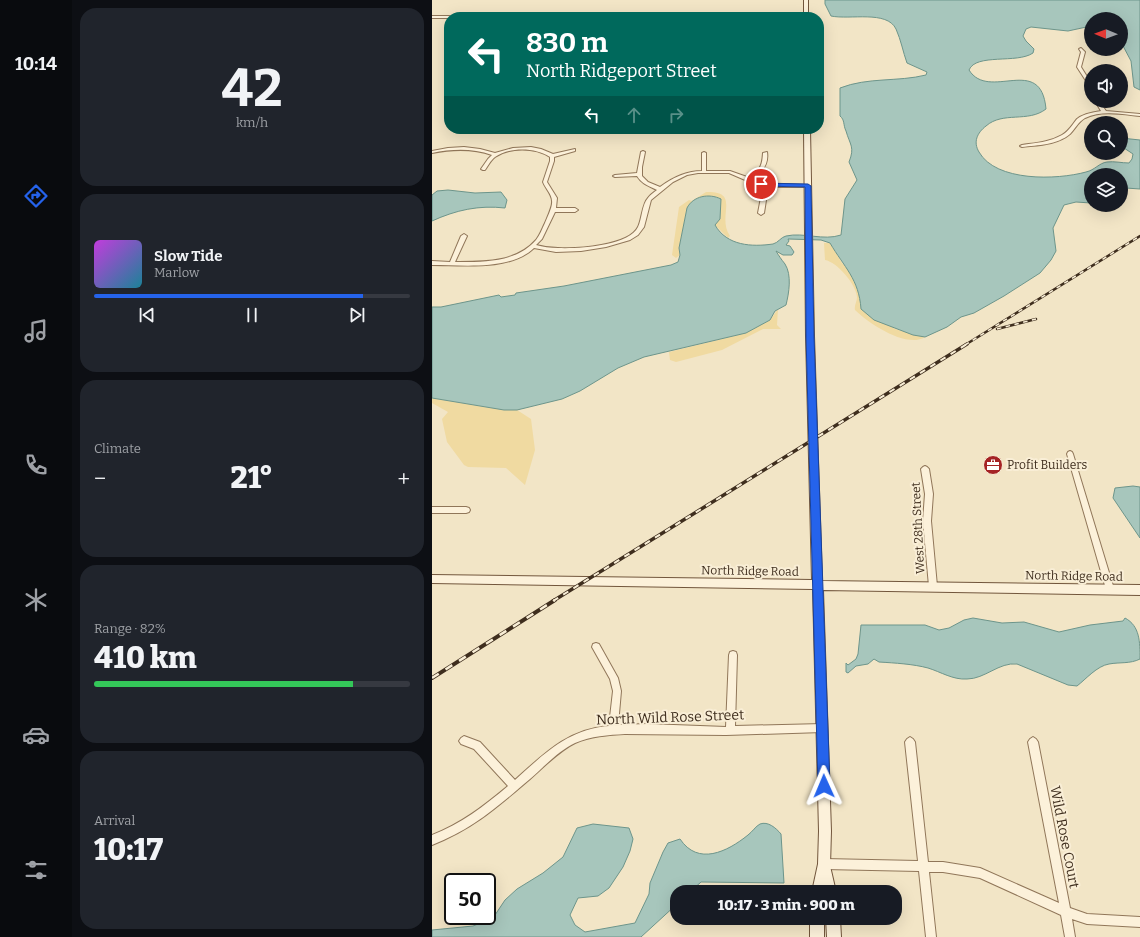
<!DOCTYPE html>
<meta charset="utf-8">
<style>
body{margin:0;font-family:Bitter,serif;background:#20242c;color:#f1f3f6;height:100vh;display:flex;flex-direction:column;font-size:15px;white-space:nowrap}
*{box-sizing:border-box;margin:0}
p{font-size:13px;color:#9ea1a6}
.icon{flex:none;width:22px;height:22px;fill:none;stroke:currentColor;stroke-width:2;stroke-linecap:round;stroke-linejoin:round}
.map{position:relative;flex:1;overflow:hidden}
.details{display:flex;flex-direction:column;gap:8px;padding:8px;background:#0d0f14;width:360px}
.details>*{flex:none}
.guide{position:absolute;left:12px;top:12px;width:380px;height:122px;border-radius:16px;box-shadow:0 4px 16px #0002;background:#00695c;color:#fff;overflow:hidden}
.needle{width:26px;rotate:271deg}
.tools{position:absolute;left:652px;top:12px;display:grid;gap:8px}
.tools a{display:grid;place-items:center;width:44px;height:44px;border-radius:50%;background:#171b24;box-shadow:0 4px 16px #0002;font-size:20px}
.speed{position:absolute;left:12px;top:873px;display:flex;gap:8px;font-size:20px;font-weight:700;text-align:center}
.speed>*{display:grid;place-content:center;width:52px;height:52px;border-radius:50%;background:#171b24;box-shadow:0 4px 16px #0002;line-height:1}
.speed .limit{border:2px solid #111;border-radius:6px;background:#fff;color:#111}
.pin{position:absolute;display:grid;place-items:center;width:34px;height:34px;color:#fff;margin:-17px;border:2px solid #fff;border-radius:50%;box-shadow:0 1px 4px #0007}
.me{position:absolute;width:44px;margin:-22px;rotate:359deg;stroke-linejoin:round;filter:drop-shadow(0 0 3px #0008)}
.turn{display:flex;align-items:center;gap:14px;height:84px;padding:0 16px;font-size:18px}
.turn .icon{width:52px;height:52px;stroke-width:2.5}
.turn b{display:block;font-size:28px;line-height:34px}
.lanes{display:flex;align-items:center;height:38px;padding:0 16px;background:#0003;justify-content:center;gap:20px;direction:ltr}
.lanes .off{opacity:.35}
.big{font-size:30px;font-weight:800;line-height:1.1}
.details .widget{flex:1;display:flex;flex-direction:column;justify-content:center;gap:6px;min-width:0;padding:0 14px;border-radius:16px;background:#20242c}
.details .dial{align-items:center;gap:0}
.dial b{font-size:52px;line-height:1}
.song{display:flex;align-items:center;gap:12px}
.cover{width:48px;height:48px;border-radius:6px;background:linear-gradient(135deg,hsl(290 70% 55%),hsl(190 70% 35%))}
.played{height:4px;border-radius:2px;background:linear-gradient(90deg,#2563eb 85%,#363941 85%)}
.keys{display:flex;justify-content:space-around;direction:ltr}
.heat{display:flex;justify-content:space-between;align-items:center;font-size:22px;direction:ltr}
.charge{height:6px;border-radius:3px;background:linear-gradient(90deg,#34c759 82%,#363941 0)}
.trip{position:absolute;left:238px;top:885px;width:232px;height:40px;border-radius:16px;background:#171b24;box-shadow:0 4px 16px #0002;font-weight:800;line-height:40px;text-align:center}
main{display:flex;flex:1;min-height:0}
.dock{display:flex;flex-direction:column;width:72px;justify-content:space-around;align-items:center;background:#090b0e;color:#9ea1a6}
.dock .icon{width:28px;height:28px}
.dock .current{color:#2563eb}
.dock b{font-size:18px;color:#f1f3f6}
.map>svg:first-child{display:block}
.sand{fill:#f0daa1}
.water{fill:#a7c6bc;stroke:#6d958b}
.lines{fill:none;stroke-linecap:round;stroke-linejoin:round}
.street-casing{stroke:#907659;stroke-width:2}
.secondary-casing{stroke:#72563c;stroke-width:2}
.street{fill:#fcf1da;fill-rule:evenodd}
.secondary{fill:#fcf1da;fill-rule:evenodd}
.rail-far2-casing{stroke:#3f2e1e;stroke-width:2.5}
.rail-far1-casing{stroke:#3f2e1e;stroke-width:3.5}
.rail-casing{stroke:#3f2e1e;stroke-width:4}
.rail-far2{stroke:#f9eed6;stroke-width:1.5;stroke-dasharray:4.5;stroke-linecap:butt}
.rail-far1{stroke:#f9eed6;stroke-width:2;stroke-dasharray:6;stroke-linecap:butt}
.rail{stroke:#f9eed6;stroke-width:2.5;stroke-dasharray:8;stroke-linecap:butt}
.route{fill:#2563eb;stroke:#184099}
.labels{text-anchor:middle;stroke-width:4;stroke-linejoin:round;paint-order:stroke}
.poi-label{font-size:12px;fill:#3f2e1e;stroke:#f9eed6;text-anchor:start}
.street-label{font-size:12px;fill:#3f2e1e;stroke:#f9eed6}
.near-street-label{font-size:14px;fill:#3f2e1e;stroke:#f9eed6}
</style>
<main>
<nav class="dock">
<b>10:14</b>
<svg class="icon current" aria-label="directions" viewBox="0 0 24 24"><path d="M12 3l9 9-9 9-9-9zM9 14v-3h6M13 9l2 2-2 2"/></svg>
<svg class="icon" aria-label="music" viewBox="0 0 24 24"><path d="M9 18V5l10-2v13"/><circle cx="6" cy="18" r="3"/><circle cx="16" cy="16" r="3"/></svg>
<svg class="icon" aria-label="phone" viewBox="0 0 24 24"><path d="M5 4h4l2 5-3 2q2 4 5 5l2-3 5 2v4C11 20 4 13 5 4z"/></svg>
<svg class="icon" aria-label="climate" viewBox="0 0 24 24"><path d="M12 3v18M4 7l16 10M4 17L20 7"/></svg>
<svg class="icon" aria-label="car" viewBox="0 0 24 24"><path d="M5 17H2v-5l4-1 3-4h7l3 4 3 1v5h-3M9 17h6M6 11h13"/><circle cx="7" cy="17" r="2"/><circle cx="17" cy="17" r="2"/></svg>
<svg class="icon" aria-label="filters" viewBox="0 0 24 24"><path d="M4 7h16M4 17h16"/><circle cx="9" cy="7" r="2"/><circle cx="15" cy="17" r="2"/></svg>
</nav>
<section class="details">
<div class="widget dial"><b>42</b><p>km/h</p></div>
<div class="widget">
<div class="song"><i class="cover"></i><div><b>Slow Tide</b><p>Marlow</p></div></div>
<div class="played"></div>
<div class="keys"><svg class="icon" aria-label="previous" viewBox="0 0 24 24"><path d="M18 5L8 12l10 7zM5 5v14"/></svg><svg class="icon" aria-label="pause" viewBox="0 0 24 24"><path d="M8 5v14M16 5v14"/></svg><svg class="icon" aria-label="next" viewBox="0 0 24 24"><path d="M6 5l10 7-10 7zM19 5v14"/></svg></div>
</div>
<div class="widget"><p>Climate</p>
<div class="heat"><a>−</a><b class="big">21°</b><a>+</a></div>
</div>
<div class="widget"><p>Range · 82%</p><b class="big">410 km</b><div class="charge"></div></div>
<div class="widget"><p>Arrival</p><b class="big">10:17</b></div>
</section>
<div class="map">
<svg width="708" height="937" viewBox="0 0 708 937">
<rect width="100%" height="100%" fill="#f2e5c6"/>
<path class="sand" d="M274,192C310,191 284,216 298,236L296,238L283,225L255,208L247,248L248,255L244,258L240,255L247,207L257,200L260,201Z
M392,243H398L410,263L416,269L430,299L429,304L463,329L493,337C475,349 436,323 423,310C422,305 425,302 425,297C424,284 405,262 393,260Z
M346,309L345,325L349,329H331L290,350L244,362L238,360L237,352L314,333L338,320Z
M0,398L72,410H85L99,419L103,450L93,485L74,468L36,467L32,465L15,442L10,419L16,412L0,403Z"/>
<path class="water" d="M393,0H708V90L702,87L699,61L690,44L691,36L689,34V19H659V26L636,31L599,27L594,29L591,36L594,41L602,49L601,53C585,64 544,53 537,70C557,102 609,53 614,109C596,123 571,111 554,126C545,133 541,142 547,152C564,182 625,180 654,172C663,170 667,163 675,162C682,161 690,163 697,163L700,159L701,154L689,146V138L708,140V189L694,188L689,193V175H659V203L644,202L632,205L621,228L624,251L619,260L608,273L572,296L542,313L529,317L515,327L493,337L481,335L442,320L429,309C427,279 412,267 398,243L389,240L356,239L357,241L354,245L358,246L362,252L360,255H351L344,251C347,256 349,259 353,264C360,275 357,293 354,305L343,311L338,320L314,333L212,357L186,368L148,391L130,399L85,410H72L0,398V307H9L67,295L69,297L83,295L84,293L132,286L239,265L246,262L248,255L247,248L255,208C261,196 277,193 289,199L288,219L283,225C295,246 320,247 341,244C346,243 349,237 354,236C372,232 391,241 409,235L413,199L425,180L417,162C423,147 418,145 414,131C411,125 413,120 408,116V88C436,77 466,82 494,75L495,72L475,63C471,52 469,40 464,29C455,10 418,20 399,16L393,4Z
M16,190L43,193L69,192L75,200L73,208C47,205 24,210 0,221V195L5,191Z
M701,486L708,487V538L681,498L683,488Z
M541,618L570,623L592,622L627,632L658,625L691,621L693,618C708,626 708,642 708,659C698,664 688,662 677,664C665,666 654,679 645,686L636,685L585,664C567,662 553,679 535,679C521,680 509,672 496,668C481,664 463,663 447,662L442,659L436,664L424,666L416,673L414,672V663L416,665L424,659L426,654L429,625H493L507,630L517,628L532,620Z
M161,824L197,828L201,839L198,851L191,867L177,888L166,896L146,898L138,915L143,925L153,932L203,923L217,894L218,883L231,852L236,843L248,839C266,866 295,852 316,835C320,832 324,826 328,824C336,821 344,828 349,834L352,883L269,882L258,892H245V904L209,937H0V930L41,926L61,918L73,900L85,889L111,873L131,857L145,828Z"/>
<g class="lines">
<g class="street-casing">
<path id="street" d="M0,16H17L19,17H17V18H0Z
M649,48L653,52L649,67L659,83V87H658L645,67L649,52L647,49Z
M663,101H667L674,111L708,114V116C690,114 669,110 653,118C646,122 643,129 638,134C625,145 606,145 590,147L588,146L590,145C603,143 618,142 630,135C637,131 640,125 645,119C651,114 662,112 669,111Z
M32,147L48,149L63,153L81,148L99,147L109,149L121,154L143,149V151L122,157V161L115,182L125,198L124,208H143L146,210L143,212H123L110,239L104,245C111,247 118,248 126,248C144,249 197,246 206,227C210,219 210,204 216,198C218,195 222,192 225,190C217,186 210,184 205,176L183,177L181,176L183,175L205,173L209,152L211,151L213,152L210,167V176L216,182L228,187C240,178 254,171 270,171V153L272,152L274,153V171H298L315,177C328,170 330,168 331,153L335,152C337,165 330,173 319,179L330,184L376,185L378,186L376,187H336L332,213L329,215L326,213L331,187L327,186L297,173H266L255,175L241,182L219,200L212,227L206,235L198,240L174,247L149,251L124,252L102,248C78,271 31,265 0,265V261L18,262L29,236L32,234L35,236L23,262C51,262 84,263 104,240C108,235 110,229 113,223C115,218 121,206 120,201C120,194 113,188 111,182L118,161V157C103,147 77,147 63,157C58,161 56,166 53,170H51L49,169L56,159L60,155C40,148 20,149 0,153V151L16,148Z
M638,451L640,452L641,454L682,589L681,591L678,593L675,591L674,589L635,454L636,452Z
M493,466L495,467L497,469L501,494L499,521L505,586L504,588L501,589L498,588L497,586L491,521L493,494L489,469L491,467Z
M0,507H34L37,508L38,510L37,512L34,513H0Z
M164,643L167,644L186,678L189,691L186,725L215,724L294,727L297,655L298,652L301,651L304,652L305,655L303,726L391,724L394,725L395,728L394,731L391,732L294,735L193,734C177,735 159,736 143,743C126,751 112,767 98,779C65,807 41,829 0,845V835C29,824 52,806 76,786L42,749L29,744L27,741L29,738L32,736L48,742L83,780C112,754 136,729 177,726L181,691L178,679L160,647L161,644Z
M478,737L481,739L483,742L496,862H511L548,868L627,903L596,742L598,739L601,737L604,739L606,742L638,908L655,914L708,917V927L655,924L640,919L643,937H633L629,915L548,878L511,872H497L504,937H494L487,871L392,869L388,868L387,864L388,860L392,859L486,861L473,742L475,739Z"/>
</g>
<g class="secondary-casing">
<path id="secondary" d="M372,0H376V17H372Z
M372,129H378L382,336L390,581L708,585V595L391,590L399,831L398,866L404,892H380L386,864L387,831L381,589L0,583V575L380,580L374,336Z
M378,918H392V937H378Z
M394,918H408L409,937H395Z"/>
</g>
<use href="#street" class="street"/>
<use href="#secondary" class="secondary"/>
<g class="rail-far2-casing">
<path id="rail-far2" d="M565,329L604,319
M533,345L708,236"/>
</g>
<g class="rail-far1-casing">
<path id="rail-far1" d="M121,601L535,344"/>
</g>
<g class="rail-casing">
<path id="rail" d="M0,678L123,600"/>
</g>
<use href="#rail-far2" class="rail-far2"/>
<use href="#rail-far1" class="rail-far1"/>
<use href="#rail" class="rail"/>
</g>
<path class="route" d="M327,183L376,184L379,186L382,336L398,786L397,791L392,793L388,791L386,786L374,336L373,187L329,186H327Z"/>
<defs>
<g id="office-disc" transform="scale(1)"><circle r="9.5" fill="#a52325" stroke="#f9eed6"/><path d="M-6-3h4V-5.5h4V-3h4V5H-6ZM-1-4.5V-3h2v-1.5ZM-6 0V1H6V0Z" fill="#fff"/></g>
</defs>
<g fill-rule="evenodd">
<use href="#office-disc" x="561" y="465"/>
</g>
<g class="labels">
<g class="poi-label">
<text x="575" y="469">Profit Builders</text>
</g>
<g class="street-label">
<text transform="translate(486 528) rotate(-93)" y="4">West 28th Street</text>
<text transform="translate(318 571) rotate(1)" y="4">North Ridge Road</text>
<text transform="translate(642 576) rotate(1)" y="4">North Ridge Road</text>
</g>
<g class="near-street-label">
<text transform="translate(238 717) rotate(-2)" y="5">North Wild Rose Street</text>
<text transform="translate(633 837) rotate(79)" y="5">Wild Rose Court</text>
</g>
</g>
</svg>
<div class="tools">
<a><svg class="needle" viewBox="-14 -14 28 28"><path d="M0-13l5 13h-10z" fill="#e53935"/><path d="M0 13l5-13h-10z" fill="#9ea1a6"/></svg></a>
<a><svg class="icon" aria-label="sound" viewBox="0 0 24 24"><path d="M4 9h4l5-4v14l-5-4H4zM17 9q2 3 0 6"/></svg></a>
<a><svg class="icon" aria-label="search" viewBox="0 0 24 24"><circle cx="10" cy="10" r="6"/><path d="M15 15l6 6"/></svg></a>
<a><svg class="icon" aria-label="layers" viewBox="0 0 24 24"><path d="M12 4l9 5-9 5-9-5zM3 14l9 5 9-5"/></svg></a>
</div>
<div class="speed"><div class="limit">50</div></div>
<div class="pin" style="left:329px;top:184px;background:#d93025"><svg class="icon" aria-label="arrive" viewBox="0 0 24 24"><path d="M6 21V4h12l-3 4 3 4H6"/></svg></div>
<svg class="me" style="left:392px;top:786px" viewBox="-20 -20 40 40"><path d="M0-17L14 15 0 8-14 15z" fill="#2563eb" stroke="#fff" stroke-width="4"/></svg>
<div class="trip">10:17 · 3 min · 900 m</div>
<div class="guide">
<div class="turn"><svg class="icon" aria-label="left" viewBox="0 0 24 24"><path d="M17 20v-9H6M10 6l-5 5 5 5"/></svg><div><b>830 m</b>North Ridgeport Street</div></div>
<div class="lanes"><svg class="icon" aria-label="left" viewBox="0 0 24 24"><path d="M17 20v-9H6M10 6l-5 5 5 5"/></svg><svg class="icon off" aria-label="ahead" viewBox="0 0 24 24"><path d="M12 20V5M6 11l6-6 6 6"/></svg><svg class="icon off" aria-label="right" viewBox="0 0 24 24"><path d="M7 20v-9h11M14 6l5 5-5 5"/></svg></div>
</div>
</div>
</main>
